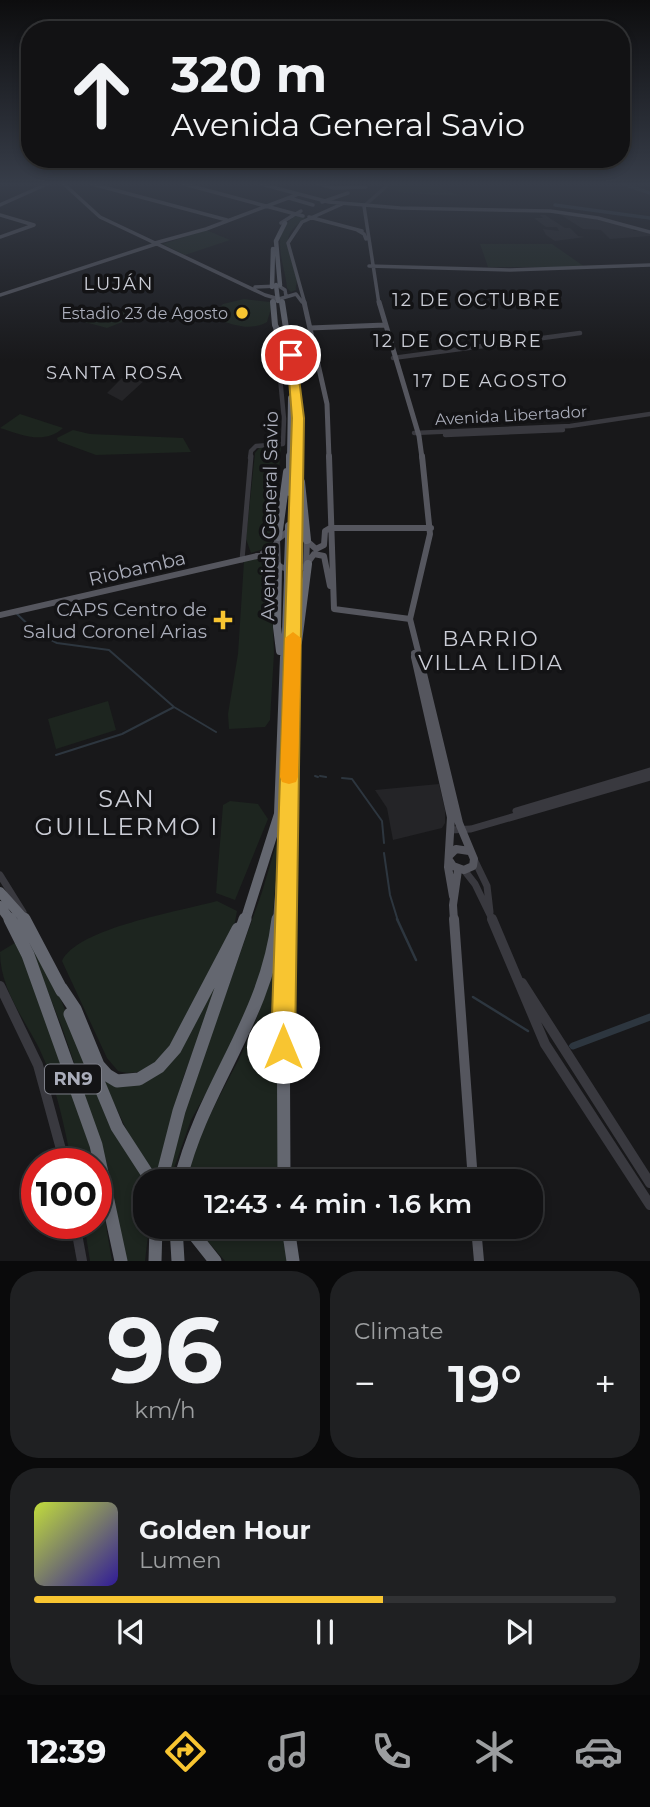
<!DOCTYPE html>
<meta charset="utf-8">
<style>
body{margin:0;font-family:Montserrat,sans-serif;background:#1f2022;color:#f1f3f6;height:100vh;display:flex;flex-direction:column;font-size:26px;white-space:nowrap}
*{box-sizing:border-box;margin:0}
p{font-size:23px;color:#9c9ea0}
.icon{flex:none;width:38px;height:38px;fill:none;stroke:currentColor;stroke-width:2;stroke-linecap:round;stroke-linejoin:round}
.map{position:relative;height:1261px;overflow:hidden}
.side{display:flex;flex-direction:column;gap:10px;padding:10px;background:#0a0a0b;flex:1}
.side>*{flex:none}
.hud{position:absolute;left:21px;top:21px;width:609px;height:147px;border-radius:28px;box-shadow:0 4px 10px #0003,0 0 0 2px #313234;background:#121214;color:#f1f3f6;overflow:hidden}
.speed{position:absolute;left:21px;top:1148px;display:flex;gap:14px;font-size:35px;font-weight:700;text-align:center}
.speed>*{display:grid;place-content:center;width:91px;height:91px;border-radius:50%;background:#121214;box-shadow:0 4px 10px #0003,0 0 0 2px #313234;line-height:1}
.speed .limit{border:10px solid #d22;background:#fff;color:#111}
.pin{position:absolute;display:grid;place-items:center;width:60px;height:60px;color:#fff;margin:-30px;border:4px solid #fff;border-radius:50%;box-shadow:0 2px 7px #0007}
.me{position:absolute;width:77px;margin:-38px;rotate:0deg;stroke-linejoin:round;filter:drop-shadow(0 0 5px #0008)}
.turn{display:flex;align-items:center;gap:24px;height:147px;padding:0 35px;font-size:32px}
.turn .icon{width:91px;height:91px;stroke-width:2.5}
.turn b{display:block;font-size:49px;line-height:60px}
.big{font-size:52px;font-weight:600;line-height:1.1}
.side .tile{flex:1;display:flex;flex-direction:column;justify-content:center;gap:10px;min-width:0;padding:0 24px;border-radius:28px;background:#1f2022}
.side .dial{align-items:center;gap:0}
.dial b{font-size:91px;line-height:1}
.song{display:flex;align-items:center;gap:21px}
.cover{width:84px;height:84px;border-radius:10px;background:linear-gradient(135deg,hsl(70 70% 55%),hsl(250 70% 35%))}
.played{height:7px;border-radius:4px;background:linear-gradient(90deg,#f8c531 60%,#313234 60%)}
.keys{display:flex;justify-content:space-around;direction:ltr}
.heat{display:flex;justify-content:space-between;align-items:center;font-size:38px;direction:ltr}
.side .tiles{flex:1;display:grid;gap:10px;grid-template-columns:1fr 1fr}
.tile:last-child{grid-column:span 2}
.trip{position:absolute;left:133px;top:1169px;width:410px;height:70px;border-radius:28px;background:#121214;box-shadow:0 4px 10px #0003,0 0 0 2px #313234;font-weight:600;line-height:70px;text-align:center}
.tab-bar{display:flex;height:112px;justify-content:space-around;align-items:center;background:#070708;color:#9c9ea0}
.tab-bar .icon{width:49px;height:49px}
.tab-bar .selected{color:#f8c531}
.tab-bar b{font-size:32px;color:#f1f3f6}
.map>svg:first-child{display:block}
.built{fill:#242427}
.green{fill:#1d251f}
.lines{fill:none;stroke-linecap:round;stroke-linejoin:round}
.stream-far1{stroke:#2d363f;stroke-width:2}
.stream{stroke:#2d363f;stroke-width:2.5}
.canal{stroke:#2d363f;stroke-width:7}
.river{stroke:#2d363f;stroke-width:3.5}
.minor-far4{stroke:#39393f;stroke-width:3.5}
.minor-far3{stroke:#39393f;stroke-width:4.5}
.minor-far2{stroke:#39393f;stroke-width:5}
.minor-far1{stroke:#39393f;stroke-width:7}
.minor{stroke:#39393f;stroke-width:10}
.major-far4{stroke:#55565e;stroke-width:3.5}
.major-far3{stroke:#55565e;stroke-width:5}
.major-far2{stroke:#55565e;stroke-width:6}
.major-far1{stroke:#55565e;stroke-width:8}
.major{stroke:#55565e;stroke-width:10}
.highway-far4{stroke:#646770;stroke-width:4.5}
.highway-far3{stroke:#646770;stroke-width:6}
.highway-far2{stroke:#646770;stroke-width:8}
.highway-far1{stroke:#646770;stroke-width:10}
.highway{stroke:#646770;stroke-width:13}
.major-bridge{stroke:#55565e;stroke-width:3.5}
.highway-bridge-far1{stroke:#646770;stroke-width:4.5}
.highway-bridge{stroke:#646770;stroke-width:8}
.route{fill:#f8c531;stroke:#a18020;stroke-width:2}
.slow{fill:#f59e0b}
.poi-dot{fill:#f8c531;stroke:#131315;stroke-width:2.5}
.labels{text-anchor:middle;stroke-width:7;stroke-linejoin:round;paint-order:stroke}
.far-poi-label{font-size:16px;fill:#aaadba;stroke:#131315;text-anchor:end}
.far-street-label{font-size:16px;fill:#aaadba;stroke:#131315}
.far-neighbourhood-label{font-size:18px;letter-spacing:2px;fill:#cbcdd6;stroke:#131315}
.shield{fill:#131315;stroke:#7d7f88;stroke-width:2}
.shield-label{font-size:18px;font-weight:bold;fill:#aaadba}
.street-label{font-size:19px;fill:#aaadba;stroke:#131315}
.poi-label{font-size:19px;fill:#aaadba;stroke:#131315;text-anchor:end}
.neighbourhood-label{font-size:21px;letter-spacing:2px;fill:#cbcdd6;stroke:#131315}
.near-neighbourhood-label{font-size:24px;letter-spacing:2px;fill:#cbcdd6;stroke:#131315}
</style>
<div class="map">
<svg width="650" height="1261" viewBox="0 0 650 1261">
<rect width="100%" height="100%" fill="#18181a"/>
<path class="built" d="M572,214L634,228L633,231H644L650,233V236L610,239L601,230L583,229L561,215Z
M540,215H545L565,228H570L578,236L585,237L555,241L546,235L543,229L559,231L557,227H546L534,218H543Z
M131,377L146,379L122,401L107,393L122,378Z
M439,784L445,810V823L442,828L393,840L387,808L375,790Z"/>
<path class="green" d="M392,184H434L459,196L404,193L387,188Z
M298,215L306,218C271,241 298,250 297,279C297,283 295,287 296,290L291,292L287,288C285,263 267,230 298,215Z
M206,230L230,240L185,255L163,244Z
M480,244H552L585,267H488Z
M244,299L270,302L272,305L267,322C249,332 233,324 218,320L214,313L223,304Z
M106,309L111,312L120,309L135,317L107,328L81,321Z
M20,414L63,428C44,445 22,435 0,428Z
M73,430L90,434L183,438L191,452L96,455L58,441L57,438Z
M260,447H281L274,525L265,526H275L271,547L251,553L246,539L255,453Z
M261,557L269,559L273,574L272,603L274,653L270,720L265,727L229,729L228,714L238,654L244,561Z
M108,701L116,730L56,749L48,719Z
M230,801L258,804L268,819L235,900L216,893L223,805Z
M279,835L270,954L232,1047L191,1120L173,1171L168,1170L177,1131L262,892Z
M217,901L237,911L235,922C213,966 195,1020 163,1058C153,1070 132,1076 118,1071L107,1058L62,961C77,928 181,911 217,901Z
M31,939L55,985L112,1126L145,1182V1227H149L145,1261H127L86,1098L63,1030L28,941Z
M18,941L23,952L96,1164H72C64,1126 56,1083 39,1048C23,1017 0,988 0,952Z
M233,948L183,1078L156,1175L130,1137L102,1078L146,1082Z
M281,950L279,1181H187C196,1137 217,1101 238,1061C256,1025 267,988 281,950Z
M96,1167L112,1261H90L84,1223H96Z
M195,1227H283L288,1261H225Z"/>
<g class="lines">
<path class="stream-far1" d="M17,614L36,632L57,643L109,650L174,707L216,732
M56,755L122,734L174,707
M315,776L318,777
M320,776L326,777
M342,778L352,779L382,821L384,843
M384,853L390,895L398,921"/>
<path class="stream" d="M397,919L416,960
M473,997L528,1031
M570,1046H573"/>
<path class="canal" d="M573,1046L650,1017"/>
<path class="river" d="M624,184L650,193
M555,205L650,218"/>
<path class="minor-far4" d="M364,206L389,184"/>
<path class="minor-far3" d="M393,358L580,333
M414,433L570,426L650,414
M445,435L563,430
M250,458L251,451L256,446L283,444L284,419L275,325"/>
<path class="minor-far2" d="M242,560L251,456"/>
<path class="minor-far1" d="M516,811L650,771
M451,830L471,829L650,777
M474,859L487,886L490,912
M464,870L475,884L493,921
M0,875L23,912"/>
<path class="minor" d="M492,919L545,1044L650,1205
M522,983L650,1183
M0,986L38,1065L65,1164
M75,1223L82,1261"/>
<path class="major-far4" d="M64,184L100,217L265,295L279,299L296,294L302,302
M92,184L227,220
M184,184L303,216
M261,184L329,202L400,208L550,211L598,218L650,232
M319,184L334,188L366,187
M289,198L313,205
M0,205L47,184
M364,206L379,304
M0,215L34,225
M309,217L362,231
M281,223L292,216
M357,230L364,234L366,239
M0,237L34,225
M155,243L206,229L296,195
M369,266L510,270L650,265
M255,287L279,286L285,290L286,296
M0,295L159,243
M305,304L288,243L302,222L342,204"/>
<path class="major-far3" d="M304,302L327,404L329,458
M379,302L419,436L422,458
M310,328L385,325"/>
<path class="major-far2" d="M329,456L334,609L410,619
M287,532L299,533L307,541L306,566L291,570L278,566L277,540Z
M307,541L316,549L324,545L325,531L330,528H431
M263,553L272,550L276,544
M309,561L314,554L324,556L330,586
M0,615L257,556H270L278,564
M414,653L415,659
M420,659L410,619L430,534L422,456"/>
<path class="major-far1" d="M415,657L451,817L448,867L453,896
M419,657L459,823L474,859L473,866L464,870L453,866L449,860
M449,856L456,849L469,851
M454,921L453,905L458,870"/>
<path class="major" d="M454,919L473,1181
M476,1227L479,1261"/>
<path class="highway-far4" d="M280,285L276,241L285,223
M272,287L273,249"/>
<path class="highway-far3" d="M273,302L275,325L285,347
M282,302L297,400L296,458
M290,458L291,398"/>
<path class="highway-far2" d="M301,482L307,540
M290,492V456
M295,526L296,456
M278,537L287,472
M295,539V565
M288,565L289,539
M278,566L277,627L280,651
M298,642L308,564
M285,659L288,579
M293,659L294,579"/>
<path class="highway-far1" d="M0,892L26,921
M0,906L11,921
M245,921L279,814L285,657
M278,921L288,786L293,657
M286,921L289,854"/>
<path class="highway" d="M10,919L28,955L96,1145L121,1261
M24,919L62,991
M61,988L75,1009L98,1065L107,1075L117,1081L139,1079L159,1067L175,1049L238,929
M70,1014L117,1127L152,1181
M161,1181L179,1111L245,919
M180,1181C203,1086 266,1020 278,919
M284,1181L283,974L286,919
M176,1227L178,1261
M188,1227L215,1261
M288,1227L293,1261
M155,1261L156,1227"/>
<path class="major-bridge" d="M322,202L348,193
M292,216L301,211"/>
<path class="highway-bridge-far1" d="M276,285L278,301"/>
<path class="highway-bridge" d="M289,526V539
M295,526V539
M288,565V579
M294,579L295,565"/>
</g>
<linearGradient id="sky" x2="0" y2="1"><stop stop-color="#0d0d0e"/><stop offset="0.51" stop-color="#373d49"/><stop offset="1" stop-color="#373d49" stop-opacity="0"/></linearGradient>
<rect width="650" height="361" fill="url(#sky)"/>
<path class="route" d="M287,353L296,355L304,418L295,1047L291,1055L283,1059L274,1055L271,1047L292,418Z"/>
<path class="slow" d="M293,632L301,638L298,777L296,782L289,784L282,782L280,777L285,638Z"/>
<g class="poi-dot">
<circle cx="242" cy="313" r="7"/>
<path d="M219.5 609.5h7v7h7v7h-7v7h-7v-7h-7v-7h7z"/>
</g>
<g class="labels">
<g class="far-poi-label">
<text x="228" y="319">Estadio 23 de Agosto</text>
</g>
<g class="far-street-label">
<text transform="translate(511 415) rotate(-3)" y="6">Avenida Libertador</text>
</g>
<g class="far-neighbourhood-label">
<text x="119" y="290">LUJÁN</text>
<text x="477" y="306">12 DE OCTUBRE</text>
<text x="458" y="347">12 DE OCTUBRE</text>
<text x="115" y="379">SANTA ROSA</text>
<text x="491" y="387">17 DE AGOSTO</text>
</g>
<rect class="shield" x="45" y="1064.5" width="56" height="29" rx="5"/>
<g class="shield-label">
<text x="73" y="1085">RN9</text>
</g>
<g class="street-label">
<text transform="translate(269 516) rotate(-89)" y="7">Avenida General Savio</text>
<text transform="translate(137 568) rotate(-13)" y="7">Riobamba</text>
</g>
<g class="poi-label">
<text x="207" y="616">CAPS Centro de<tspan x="207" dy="22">Salud Coronel Arias</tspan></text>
</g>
<g class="neighbourhood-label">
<text x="491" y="646">BARRIO<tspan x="491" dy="24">VILLA LIDIA</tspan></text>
</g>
<g class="near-neighbourhood-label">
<text x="127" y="807">SAN<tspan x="127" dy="28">GUILLERMO I</tspan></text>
</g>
</g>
</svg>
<div class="speed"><div class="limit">100</div></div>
<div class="pin" style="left:291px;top:355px;background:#d93025"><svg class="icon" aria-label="arrive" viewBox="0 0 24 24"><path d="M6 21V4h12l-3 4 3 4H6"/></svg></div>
<svg class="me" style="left:283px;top:1047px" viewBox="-20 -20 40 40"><circle r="19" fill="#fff"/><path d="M0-13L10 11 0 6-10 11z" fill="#f8c531"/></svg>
<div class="trip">12:43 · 4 min · 1.6 km</div>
<div class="hud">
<div class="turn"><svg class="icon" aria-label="ahead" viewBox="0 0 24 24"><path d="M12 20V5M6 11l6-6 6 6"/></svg><div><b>320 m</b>Avenida General Savio</div></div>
</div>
</div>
<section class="side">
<div class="tiles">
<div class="tile dial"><b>96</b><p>km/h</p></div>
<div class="tile"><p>Climate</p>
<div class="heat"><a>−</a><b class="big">19°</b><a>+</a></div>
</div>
<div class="tile">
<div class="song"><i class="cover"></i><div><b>Golden Hour</b><p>Lumen</p></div></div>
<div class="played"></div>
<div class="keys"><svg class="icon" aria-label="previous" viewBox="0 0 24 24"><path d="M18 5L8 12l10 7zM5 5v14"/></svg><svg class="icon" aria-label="pause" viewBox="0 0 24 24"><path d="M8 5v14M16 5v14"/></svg><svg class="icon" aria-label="next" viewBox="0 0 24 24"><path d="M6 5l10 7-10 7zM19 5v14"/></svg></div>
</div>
</div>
</section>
<nav class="tab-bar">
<b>12:39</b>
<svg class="icon selected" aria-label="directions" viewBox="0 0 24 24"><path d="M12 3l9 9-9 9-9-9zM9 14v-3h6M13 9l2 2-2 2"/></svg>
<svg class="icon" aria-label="music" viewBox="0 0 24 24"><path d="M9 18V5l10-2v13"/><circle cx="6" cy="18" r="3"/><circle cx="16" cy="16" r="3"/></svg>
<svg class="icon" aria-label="phone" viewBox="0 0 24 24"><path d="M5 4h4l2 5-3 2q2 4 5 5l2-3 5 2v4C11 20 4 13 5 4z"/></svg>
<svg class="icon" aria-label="climate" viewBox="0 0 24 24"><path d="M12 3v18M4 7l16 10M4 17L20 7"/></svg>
<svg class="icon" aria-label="car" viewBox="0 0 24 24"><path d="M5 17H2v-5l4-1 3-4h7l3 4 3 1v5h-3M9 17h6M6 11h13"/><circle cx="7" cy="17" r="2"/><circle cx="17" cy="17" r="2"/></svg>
</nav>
